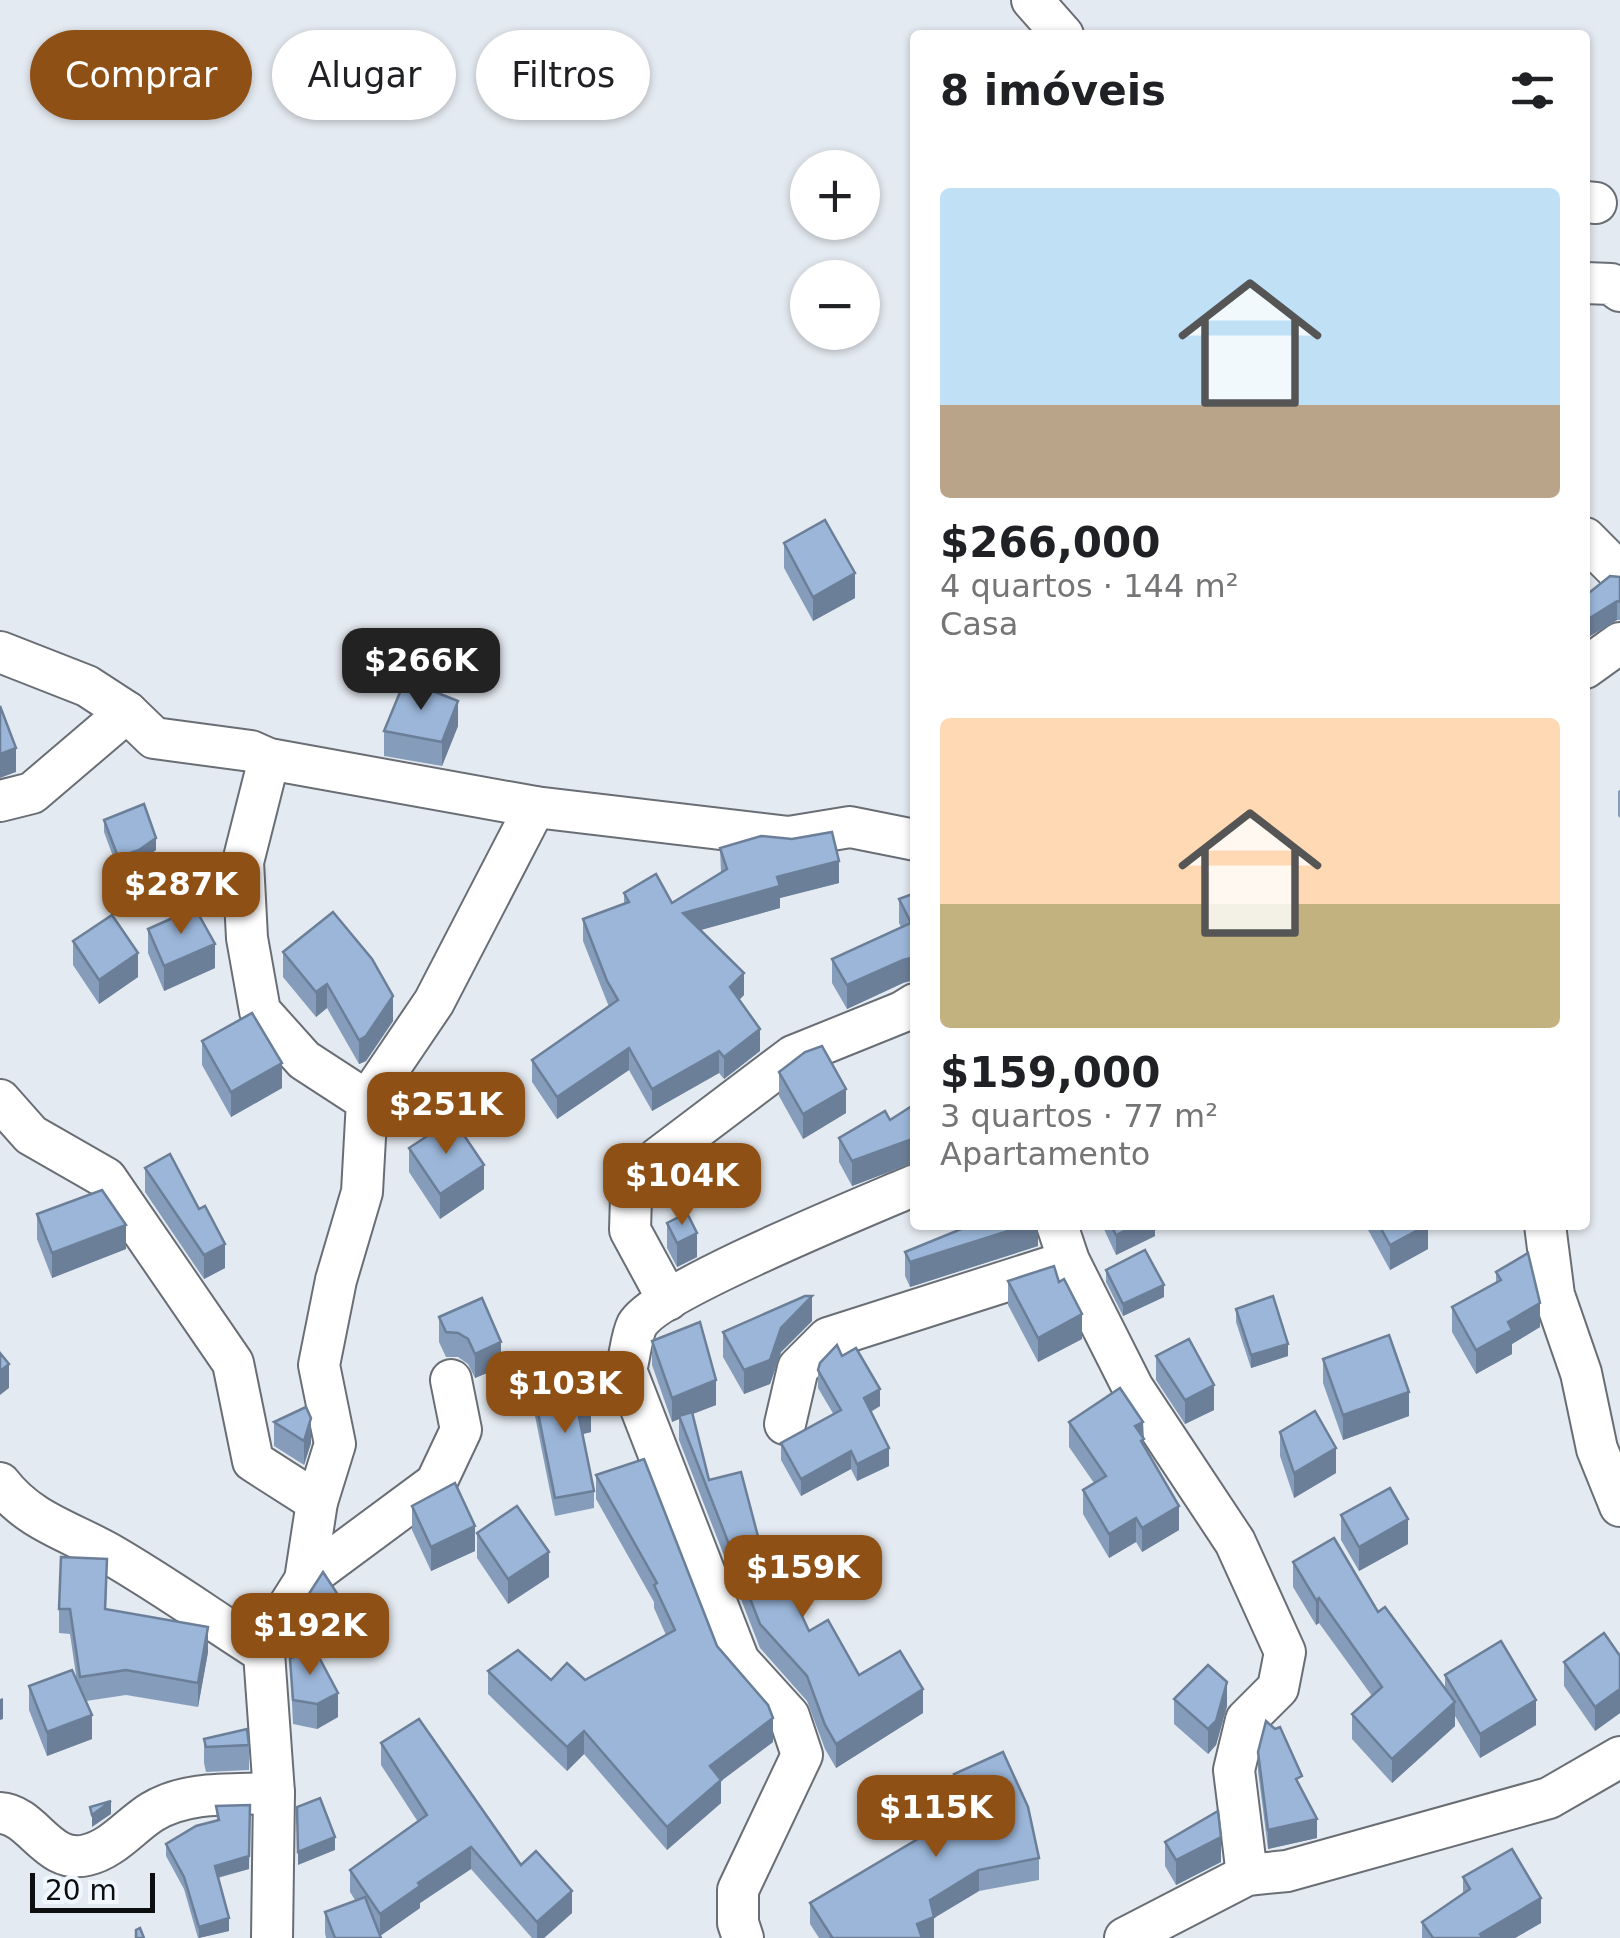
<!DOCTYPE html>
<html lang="pt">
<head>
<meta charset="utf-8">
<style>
  body { margin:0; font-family:"DejaVu Sans",sans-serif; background:#f6f6f6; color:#202124; height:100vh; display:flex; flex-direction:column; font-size:38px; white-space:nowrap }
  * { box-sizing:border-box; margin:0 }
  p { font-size:32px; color:#757577 }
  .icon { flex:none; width:55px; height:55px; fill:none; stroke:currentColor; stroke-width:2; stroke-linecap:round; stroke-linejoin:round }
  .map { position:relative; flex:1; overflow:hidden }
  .drawer { position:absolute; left:910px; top:30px; width:680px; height:1200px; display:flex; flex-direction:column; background:#fff; border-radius:10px; box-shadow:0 2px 8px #0004 }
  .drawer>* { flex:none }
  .top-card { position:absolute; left:30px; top:30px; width:730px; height:90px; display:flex; gap:20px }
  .buttons { position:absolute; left:790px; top:150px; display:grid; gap:20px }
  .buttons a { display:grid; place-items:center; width:90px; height:90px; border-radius:50%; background:#fff; box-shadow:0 2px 8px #0004; font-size:50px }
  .scale { position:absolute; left:30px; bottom:25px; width:125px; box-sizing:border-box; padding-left:10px; border:5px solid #0c0e10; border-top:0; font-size:28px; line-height:35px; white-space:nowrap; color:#0c0e10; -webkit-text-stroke:8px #f1f7ff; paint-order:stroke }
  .price { position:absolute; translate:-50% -85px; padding:0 22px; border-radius:20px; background:#8e5014; color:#fff; font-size:32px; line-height:65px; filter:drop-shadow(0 2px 5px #0008) }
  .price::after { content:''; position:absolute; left:50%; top:60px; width:30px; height:22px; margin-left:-15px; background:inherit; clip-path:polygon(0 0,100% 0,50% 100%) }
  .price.current { background:#222; color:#fff }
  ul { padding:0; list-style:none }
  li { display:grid; align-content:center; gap:20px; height:530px; padding:0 30px }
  li span { display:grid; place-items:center; height:310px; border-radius:10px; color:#555 }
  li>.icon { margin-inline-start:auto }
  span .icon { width:180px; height:180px; fill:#fffc; stroke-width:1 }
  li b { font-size:42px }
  h2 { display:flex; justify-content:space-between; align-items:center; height:120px; padding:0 30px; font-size:42px }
  .pill { padding:0 35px; border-radius:45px; background:#fff; box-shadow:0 2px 8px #0004; font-size:35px; line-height:90px }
  .pill.current { background:#8e5014; color:#fff }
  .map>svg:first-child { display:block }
</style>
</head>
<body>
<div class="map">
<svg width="1620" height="1938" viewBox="0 0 1620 1938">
  <rect width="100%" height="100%" fill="#e4eaf1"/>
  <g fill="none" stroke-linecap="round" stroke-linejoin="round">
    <!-- street casing -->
    <g stroke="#696e75" stroke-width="44">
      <g id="street">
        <path d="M1032,0L1063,35"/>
        <path d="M1585,202L1596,203"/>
        <path d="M1585,283L1611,284L1620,291"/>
        <path d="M1585,538L1620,573"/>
        <path d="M0,652L87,686L127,712L154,738L251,751L269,759L535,807L789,837L850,827L915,840"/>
        <path d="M1585,668L1620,643"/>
        <path d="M269,759L243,862L247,938L260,1011L304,1060L367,1101L362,1192L336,1280L319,1365L335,1444L317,1502L305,1580"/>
        <path d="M0,801L32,793L127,712"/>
        <path d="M0,1100L31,1135L106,1178L233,1363L253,1461L317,1502"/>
        <path d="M367,1101L434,1002L535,807"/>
        <path d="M1057,1225L1069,1261L1133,1388L1235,1542L1285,1652L1278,1688L1246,1720L1234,1770L1247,1875"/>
        <path d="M1545,1225L1554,1295L1581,1373L1597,1449L1620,1506"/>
        <path d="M668,1300L630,1230L631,1197L658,1158L793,1056L902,1012L915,1004"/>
        <path d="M785,1424L798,1368L828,1338L1069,1261"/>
        <path d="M0,1483C29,1521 69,1531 108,1553C162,1584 212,1620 264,1653"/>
        <path d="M0,1813C34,1815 47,1865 87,1855C113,1849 131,1825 152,1812C188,1790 234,1795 274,1793"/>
        <path d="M272,1938L274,1793L264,1653L274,1629L305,1580L436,1483L461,1430L451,1380"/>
        <path d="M743,1938L738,1923V1890L802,1755L789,1716L739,1661L626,1370C630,1357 631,1337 637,1325C656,1291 869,1205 915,1185"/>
        <path d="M1125,1938L1247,1875L1287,1871L1549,1798L1620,1757"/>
      </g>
    </g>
    <!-- street -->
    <use href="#street" stroke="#fff" stroke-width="40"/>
  </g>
  <!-- wall -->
  <g fill="#859dbb">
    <path d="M784,543L855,598L813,621L784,568Z"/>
    <path d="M1620,577V620H1617L1585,639V596Z"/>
    <path d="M458,726L442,766L384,756V731Z"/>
    <path d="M1620,790V818L1618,816V791Z"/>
    <path d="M104,820L156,850L139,862L118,870L104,832Z"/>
    <path d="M720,848L839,883L780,898V908L700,930L744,995L739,1000L760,1051L724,1079L719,1073L652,1111L629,1070L557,1119L532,1082V1060L609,1007L583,941V919L624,904V893L672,903L721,873Z"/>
    <path d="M915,893L903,983L847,1009L832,983V959L901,927L899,923V899Z"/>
    <path d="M148,929L215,968L164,991L148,953Z"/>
    <path d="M73,941L138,977L99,1004L73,965Z"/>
    <path d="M283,952L393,1021L366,1061L359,1064L327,1008L316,1017L283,977Z"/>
    <path d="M202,1041L282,1088L231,1117L202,1065Z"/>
    <path d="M779,1072L846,1113L803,1139L779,1096Z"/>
    <path d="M915,1104V1162L852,1186L839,1162V1138L890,1120Z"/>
    <path d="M409,1148L484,1189L440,1219L409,1172Z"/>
    <path d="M145,1168L225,1268L204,1279L145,1192Z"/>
    <path d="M37,1214L126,1249L52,1278L37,1239Z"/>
    <path d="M667,1223L697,1257L677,1267L667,1248Z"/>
    <path d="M1038,1225V1246L910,1287L905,1276V1252Z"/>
    <path d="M1102,1225H1155V1236L1116,1255Z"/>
    <path d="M1367,1225H1428V1249L1390,1270L1367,1228Z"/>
    <path d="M1106,1270L1164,1297L1123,1316L1106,1282Z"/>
    <path d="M1496,1272L1540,1327L1512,1344V1354L1476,1374L1452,1332V1307L1496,1283Z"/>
    <path d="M1008,1281L1082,1339L1038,1362L1008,1305Z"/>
    <path d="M1236,1309L1288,1356L1251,1368L1236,1322Z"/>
    <path d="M439,1317L501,1367L475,1378L468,1364L458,1357H446L439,1342Z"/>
    <path d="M812,1321L781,1352L770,1384L744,1394L723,1357V1332Z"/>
    <path d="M652,1341L716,1405L692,1414L709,1480L765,1563L809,1631L859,1675L923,1713L836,1768L825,1749L807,1701L760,1648L679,1440V1419L672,1422L652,1365Z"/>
    <path d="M842,1356L880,1406L871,1412L889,1466L857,1481L851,1469L801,1496L781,1460V1443L834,1415L818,1388V1370Z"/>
    <path d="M1156,1356L1214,1410L1185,1424L1156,1380Z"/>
    <path d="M1323,1359L1409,1416L1343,1440L1323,1383Z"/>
    <path d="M534,1393L591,1432L582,1434L594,1491V1508L555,1516L534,1411Z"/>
    <path d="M274,1422L311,1443L304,1465L274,1446Z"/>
    <path d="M1069,1422L1143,1437L1144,1446L1179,1530L1142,1552L1136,1542L1109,1558L1083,1514V1490L1094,1483L1069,1447Z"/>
    <path d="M1280,1432L1336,1473L1294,1498L1280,1456Z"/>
    <path d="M596,1475L717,1646L773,1742L721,1781V1803L667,1850L584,1754L567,1771L488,1694V1671L551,1680H585L666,1635L654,1608V1602L596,1499Z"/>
    <path d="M412,1506L475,1551L431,1571L412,1530Z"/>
    <path d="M1341,1515L1408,1544L1359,1571L1341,1540Z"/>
    <path d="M477,1533L549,1577L508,1604L477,1558Z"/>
    <path d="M1293,1562L1378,1612L1445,1688V1675L1536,1725L1480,1758L1455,1716V1726L1392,1783L1352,1739V1714L1372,1696L1319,1623L1316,1625L1293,1587Z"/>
    <path d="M107,1584L106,1609L208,1652L198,1707L126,1695L86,1701L92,1739L47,1756L29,1710V1686L77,1682L70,1634L59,1633V1609Z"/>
    <path d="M301,1606L348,1635L327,1656L301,1630Z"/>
    <path d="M1620,1656V1713L1595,1731L1564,1686V1662Z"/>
    <path d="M290,1659L338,1717L317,1729L293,1724Z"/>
    <path d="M1174,1699L1227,1706L1216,1745L1208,1754L1174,1724Z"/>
    <path d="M204,1739L249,1745V1770L206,1772L204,1763Z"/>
    <path d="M381,1743L521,1865L572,1913L544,1938H532L471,1869L420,1903V1908L380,1936L381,1938H326L325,1933V1912L355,1900L350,1892V1870L418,1822L381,1765Z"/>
    <path d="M1258,1752L1317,1838L1268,1849L1258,1771Z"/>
    <path d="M954,1774L1039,1858V1880L979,1891L934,1918V1938H819L810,1924V1903L962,1813L954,1795Z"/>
    <path d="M216,1806L249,1869L218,1878L229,1931L198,1938L184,1889L166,1856V1844L217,1821Z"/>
    <path d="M1165,1842L1221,1862L1176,1885L1165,1866Z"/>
    <path d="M1463,1877L1541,1923L1515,1938H1422V1922L1463,1894Z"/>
  </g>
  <!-- shaded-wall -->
  <g fill="#6c7f98">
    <path d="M855,573V598L813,621V597Z"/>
    <path d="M1617,601V620L1585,639V621Z"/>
    <path d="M458,701V726L442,766V742Z"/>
    <path d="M16,748V772L0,778V754Z"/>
    <path d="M156,838V850L139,862L118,870V857Z"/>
    <path d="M839,861V883L780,898V908L683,935V913L777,877Z"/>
    <path d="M215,944V968L164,991V966Z"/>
    <path d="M138,953V977L99,1004V980Z"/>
    <path d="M915,957V980L903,983L847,1009V985L903,960Z"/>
    <path d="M744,973V995L730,1009V987Z"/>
    <path d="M327,984V1008L316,1017V992Z"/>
    <path d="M393,996V1021L366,1061L359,1064V1040Z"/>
    <path d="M760,1029V1051L724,1079V1057Z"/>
    <path d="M629,1048V1070L557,1119V1097Z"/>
    <path d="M719,1051V1073L652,1111V1089Z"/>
    <path d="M282,1063V1088L231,1117V1092Z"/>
    <path d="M846,1089V1113L803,1139V1114Z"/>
    <path d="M915,1138V1162L852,1186V1161Z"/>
    <path d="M484,1165V1189L440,1219V1194Z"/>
    <path d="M126,1225V1249L52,1278V1253Z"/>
    <path d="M1027,1225H1038V1246L910,1287V1262Z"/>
    <path d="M1136,1225H1155V1236L1116,1255V1235Z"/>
    <path d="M1428,1225V1249L1390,1270V1245Z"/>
    <path d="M697,1233V1257L677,1267V1243Z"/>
    <path d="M225,1244V1268L204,1279V1255Z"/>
    <path d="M1164,1285V1297L1123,1316V1304Z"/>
    <path d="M812,1296V1321L781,1352L770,1384L744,1394V1370L781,1328Z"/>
    <path d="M1540,1303V1327L1512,1344V1354L1476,1374V1350L1508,1322Z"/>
    <path d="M1082,1314V1339L1038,1362V1338Z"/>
    <path d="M501,1342V1367L475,1378V1354Z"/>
    <path d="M1288,1344V1356L1251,1368V1355Z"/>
    <path d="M9,1364V1388L0,1395V1371Z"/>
    <path d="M716,1380V1405L680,1419L679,1416V1419L672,1422V1398Z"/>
    <path d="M1214,1385V1410L1185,1424V1400Z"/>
    <path d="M880,1389V1406L864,1415V1398Z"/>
    <path d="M1409,1392V1416L1343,1440V1415Z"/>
    <path d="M591,1414V1432L579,1435V1417Z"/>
    <path d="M311,1418V1443L304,1465V1441Z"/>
    <path d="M1143,1422L1144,1439V1463L1135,1426Z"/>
    <path d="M889,1448V1466L857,1481V1464Z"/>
    <path d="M1336,1448V1473L1294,1498V1473Z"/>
    <path d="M851,1451V1469L801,1496V1479Z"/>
    <path d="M1179,1506V1530L1142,1552V1528Z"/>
    <path d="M1136,1518V1542L1109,1558V1534Z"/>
    <path d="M1408,1519V1544L1359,1571V1547Z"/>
    <path d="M475,1526V1551L431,1571V1547Z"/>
    <path d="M549,1552V1577L508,1604V1579Z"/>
    <path d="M1319,1598V1623L1316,1625V1600Z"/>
    <path d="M348,1610V1635L327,1656V1632Z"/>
    <path d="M208,1627V1652L198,1707V1683Z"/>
    <path d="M1227,1682V1706L1216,1745L1208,1754V1729Z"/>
    <path d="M923,1689V1713L836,1768V1744Z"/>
    <path d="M1620,1689V1713L1595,1731V1707Z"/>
    <path d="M338,1693V1717L317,1729V1704Z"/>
    <path d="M3,1698V1719L0,1720V1699Z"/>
    <path d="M1536,1700V1725L1480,1758V1734Z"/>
    <path d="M1455,1702V1726L1392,1783V1759Z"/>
    <path d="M92,1715V1739L47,1756V1732Z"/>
    <path d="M773,1718V1742L721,1781V1803L667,1850V1827L710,1766Z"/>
    <path d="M584,1731V1754L567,1771V1747Z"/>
    <path d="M111,1801V1814L92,1827V1815Z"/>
    <path d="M250,1805L249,1869L215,1878V1866Z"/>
    <path d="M1317,1819V1838L1268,1849V1830Z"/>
    <path d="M335,1837V1850L298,1865V1852Z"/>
    <path d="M1221,1837V1862L1176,1885V1860Z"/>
    <path d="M471,1847V1869L420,1903V1908L380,1936V1914L418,1883Z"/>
    <path d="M979,1870V1891L934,1918V1938H917V1924L930,1900Z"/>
    <path d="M572,1891V1913L544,1938H537V1922Z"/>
    <path d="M1541,1898V1923L1515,1938H1480V1934Z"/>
    <path d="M229,1918V1931L199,1938V1927Z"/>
  </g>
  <!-- building -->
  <g fill="#9bb6d9" stroke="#6c7f98" stroke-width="2.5">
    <path d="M825,520L855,573L813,597L784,543Z"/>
    <path d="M1610,576L1620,577V602L1617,601L1585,621V596Z"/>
    <path d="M405,680L458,701L442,742L384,731Z"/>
    <path d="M0,706L16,748L0,754Z"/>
    <path d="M144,804L156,838L139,850L118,857L104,820Z"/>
    <path d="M832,832L839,861L777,877L780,886L683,913L744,973L730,987L760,1029L724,1057L719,1051L652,1089L629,1048L557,1097L532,1060L618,1000L607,981L583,919L629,902L624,893L656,874L672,903L727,869L720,848L761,836L792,839Z"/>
    <path d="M915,893V957L903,960L847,985L832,959L911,923L899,899Z"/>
    <path d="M195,908L215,944L164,966L148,929Z"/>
    <path d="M333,912L372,959L393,996L366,1036L359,1040L327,984L316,992L283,952Z"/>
    <path d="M112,915L138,953L99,980L73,941Z"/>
    <path d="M252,1013L282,1063L231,1092L202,1041Z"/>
    <path d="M822,1046L846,1089L803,1114L779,1072L805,1052Z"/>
    <path d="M915,1104V1138L852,1161L839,1138L885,1111L890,1120Z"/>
    <path d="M453,1119L484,1165L440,1194L409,1148Z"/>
    <path d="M170,1154L199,1209L205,1206L225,1244L204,1255L145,1168Z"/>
    <path d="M102,1190L126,1225L52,1253L37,1214Z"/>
    <path d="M687,1213L697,1233L677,1243L667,1223Z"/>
    <path d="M971,1225H1027L910,1262L905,1252Z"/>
    <path d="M1111,1225H1136L1116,1235Z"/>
    <path d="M1379,1225H1427L1390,1245Z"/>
    <path d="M1145,1250L1164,1285L1123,1304L1106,1270Z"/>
    <path d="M1528,1253L1540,1303L1508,1322L1512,1330L1476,1350L1452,1307L1501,1280L1496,1272Z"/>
    <path d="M1054,1266L1059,1282L1064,1279L1082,1314L1038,1338L1008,1281Z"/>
    <path d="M805,1296H812L781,1328L770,1360L744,1370L723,1332Z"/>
    <path d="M1273,1296L1288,1344L1251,1355L1236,1309Z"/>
    <path d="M482,1298L501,1342L475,1354L468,1339L458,1333L446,1332L439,1317Z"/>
    <path d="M700,1322L716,1380L672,1398L652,1341Z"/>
    <path d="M1389,1335L1409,1392L1343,1415L1323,1359Z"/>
    <path d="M1189,1339L1214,1385L1185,1400L1156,1356Z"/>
    <path d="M837,1345L842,1356L856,1348L880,1389L864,1398L889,1448L857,1464L851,1451L801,1479L781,1443L841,1410L818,1370L820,1363Z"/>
    <path d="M0,1353L9,1364L0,1371Z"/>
    <path d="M582,1375L591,1414L579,1417L594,1491L555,1498L534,1393Z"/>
    <path d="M1120,1388L1143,1422L1135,1426L1144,1439L1141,1441L1179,1506L1142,1528L1136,1518L1109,1534L1083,1490L1106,1476L1069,1422Z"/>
    <path d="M306,1407L311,1418L304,1441L274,1422Z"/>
    <path d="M1315,1411L1336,1448L1294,1473L1280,1432Z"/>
    <path d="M692,1412L709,1480L741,1472L765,1563L775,1558L809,1631L828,1620L859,1675L900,1651L923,1689L836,1744L825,1725L807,1676L760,1624L679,1416Z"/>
    <path d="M644,1459L717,1646L768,1705L773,1718L710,1766L721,1780L667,1827L584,1731L567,1747L488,1671L518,1650L551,1680L567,1663L585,1680L675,1630L654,1585L657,1583L596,1475Z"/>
    <path d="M455,1483L475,1526L431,1547L412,1506Z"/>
    <path d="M1390,1488L1408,1519L1359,1547L1341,1515Z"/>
    <path d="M517,1506L549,1552L508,1579L477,1533Z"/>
    <path d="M1334,1538L1378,1612L1385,1607L1455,1702L1392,1759L1352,1714L1382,1687L1319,1598L1316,1600L1293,1562Z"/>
    <path d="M61,1557L107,1559L105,1609L208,1627L198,1683L126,1670L80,1677L70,1609H59Z"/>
    <path d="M323,1572L348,1610L327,1632L301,1606Z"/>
    <path d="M1604,1633L1620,1656V1689L1595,1707L1564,1662Z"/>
    <path d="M1501,1641L1536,1700L1480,1734L1445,1675Z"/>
    <path d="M313,1646L338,1693L317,1704L293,1700L290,1659Z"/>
    <path d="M1208,1665L1227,1682L1216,1721L1208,1729L1174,1699Z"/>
    <path d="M72,1670L92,1715L47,1732L29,1686Z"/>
    <path d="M419,1719L521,1865L536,1851L572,1891L537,1922L471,1847L418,1883L420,1886L380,1914L350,1870L427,1815L381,1743Z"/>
    <path d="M1266,1721L1275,1729L1280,1727L1302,1776L1296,1779L1317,1819L1268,1830L1258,1752Z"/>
    <path d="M247,1729L249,1745L206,1747L204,1739Z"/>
    <path d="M1003,1752L1028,1807L1039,1858L979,1870L930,1900L934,1917L917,1924L922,1938H830L832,1937L810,1903L970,1808L954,1774Z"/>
    <path d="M320,1798L335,1837L298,1852L297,1807Z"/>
    <path d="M111,1801L92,1815L90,1807Z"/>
    <path d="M250,1805L249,1856L215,1866L229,1918L199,1927L184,1877L166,1844L196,1826L219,1820L216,1806Z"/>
    <path d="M1218,1811L1221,1837L1176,1860L1165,1842Z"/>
    <path d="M1512,1849L1541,1898L1480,1934L1483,1938H1433L1422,1922L1470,1889L1463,1877Z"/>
    <path d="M365,1897L381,1938H335L325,1912Z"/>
    <path d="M140,1928L144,1938H136V1930Z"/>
  </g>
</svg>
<div class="buttons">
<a>+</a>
<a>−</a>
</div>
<div class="scale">20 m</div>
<b class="price current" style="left:421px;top:713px">$266K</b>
<b class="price" style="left:181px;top:937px">$287K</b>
<b class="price" style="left:446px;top:1157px">$251K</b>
<b class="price" style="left:682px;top:1228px">$104K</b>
<b class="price" style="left:565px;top:1436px">$103K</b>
<b class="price" style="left:803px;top:1620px">$159K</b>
<b class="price" style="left:310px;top:1678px">$192K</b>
<b class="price" style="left:936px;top:1860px">$115K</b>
<div class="top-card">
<a class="pill current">Comprar</a>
<a class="pill">Alugar</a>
<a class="pill">Filtros</a>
</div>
<section class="drawer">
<h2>8 imóveis<svg class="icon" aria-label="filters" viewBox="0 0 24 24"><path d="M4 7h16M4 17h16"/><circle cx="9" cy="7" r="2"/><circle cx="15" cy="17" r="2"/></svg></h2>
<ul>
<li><span style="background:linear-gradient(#bfe0f5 70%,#b9a48a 0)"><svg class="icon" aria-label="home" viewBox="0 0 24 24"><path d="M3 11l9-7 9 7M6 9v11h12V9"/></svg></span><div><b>$266,000</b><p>4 quartos · 144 m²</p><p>Casa</p></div></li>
<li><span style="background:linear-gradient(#ffd9b3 60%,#c2b280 0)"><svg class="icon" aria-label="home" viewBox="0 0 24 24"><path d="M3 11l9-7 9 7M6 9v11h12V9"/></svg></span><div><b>$159,000</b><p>3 quartos · 77 m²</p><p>Apartamento</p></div></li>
</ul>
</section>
</div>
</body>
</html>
